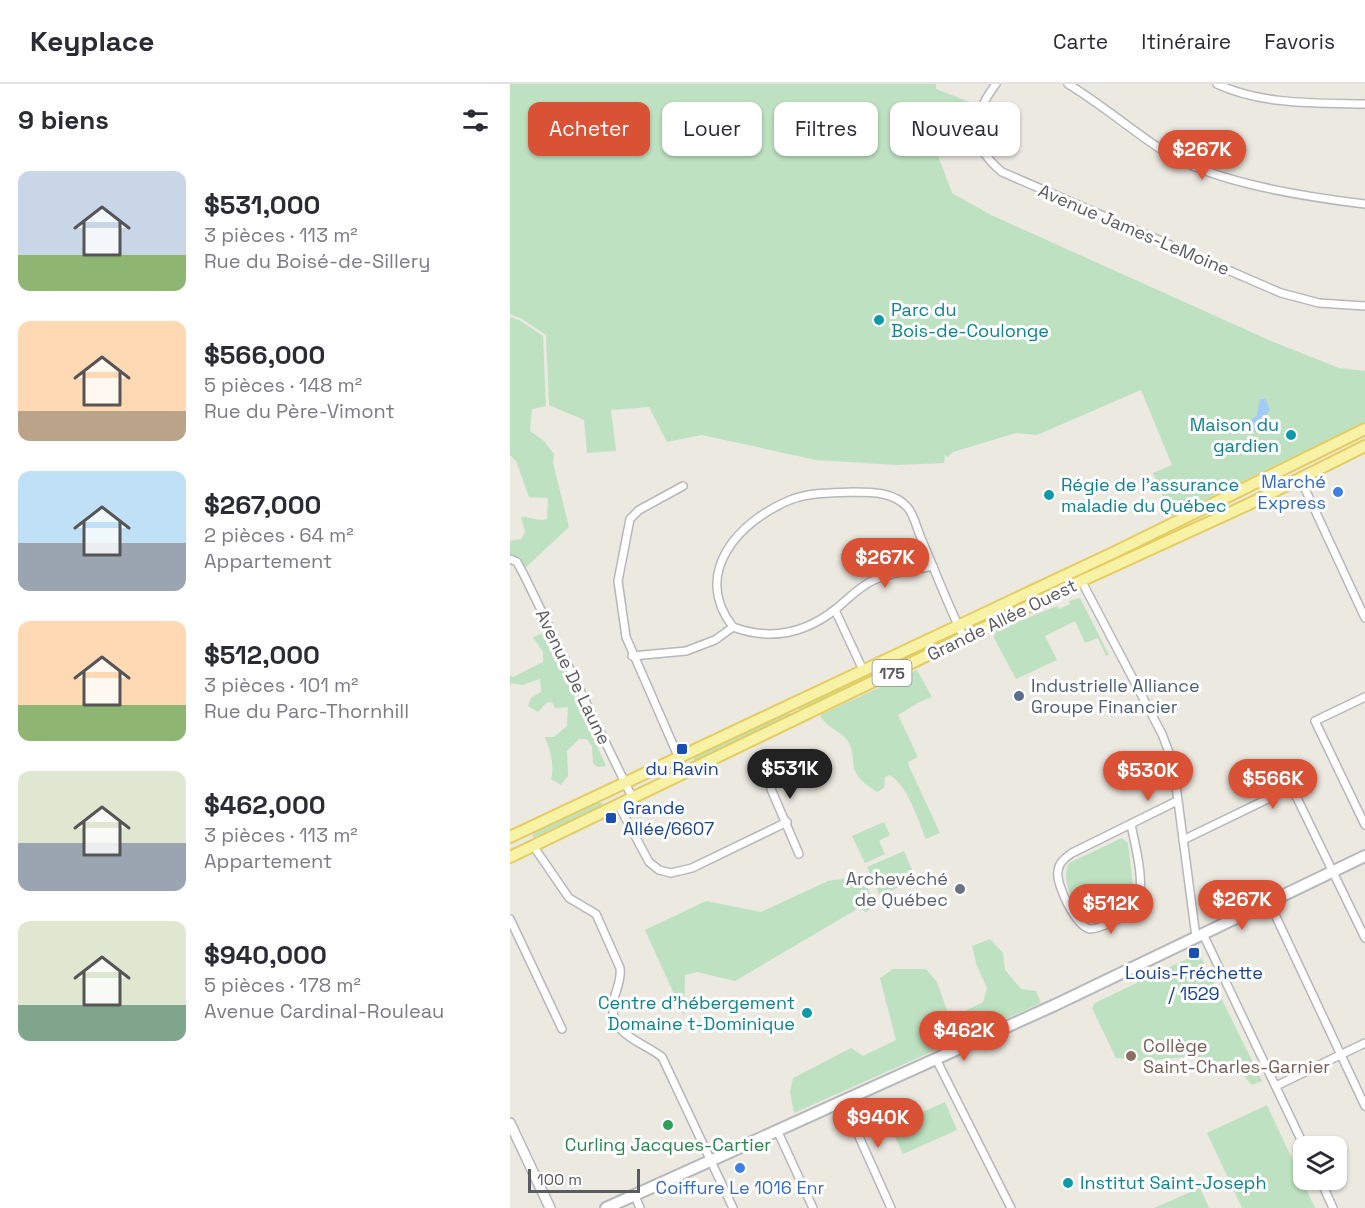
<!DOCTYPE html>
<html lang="fr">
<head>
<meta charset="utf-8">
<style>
  body { margin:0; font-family:"Space Grotesk",sans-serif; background:#f2f2f3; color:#2b2b33; height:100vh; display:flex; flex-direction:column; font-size:22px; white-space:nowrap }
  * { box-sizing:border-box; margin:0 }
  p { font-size:20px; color:#7c7c81 }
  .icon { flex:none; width:33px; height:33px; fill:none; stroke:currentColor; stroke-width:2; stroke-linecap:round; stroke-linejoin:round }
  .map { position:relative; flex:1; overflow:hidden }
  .drawer { display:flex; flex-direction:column; background:#fff; width:510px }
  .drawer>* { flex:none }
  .hud { position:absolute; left:18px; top:18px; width:570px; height:54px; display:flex; gap:12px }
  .buttons { position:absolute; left:783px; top:1052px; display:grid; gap:12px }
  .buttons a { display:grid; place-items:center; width:54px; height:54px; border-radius:12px; background:#fff; box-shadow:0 2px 4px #0004; font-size:30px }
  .scale { position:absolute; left:18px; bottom:15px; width:112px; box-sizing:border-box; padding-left:6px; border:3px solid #595b60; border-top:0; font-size:16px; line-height:21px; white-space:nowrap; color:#595b60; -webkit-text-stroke:4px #fff; paint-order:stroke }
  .price { position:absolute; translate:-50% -51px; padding:0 14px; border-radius:21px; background:#da5236; color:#fff; font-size:20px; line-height:39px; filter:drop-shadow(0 2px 3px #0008) }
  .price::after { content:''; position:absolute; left:50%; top:36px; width:18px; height:14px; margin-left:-9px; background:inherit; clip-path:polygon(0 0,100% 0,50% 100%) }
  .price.on { background:#222; color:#fff }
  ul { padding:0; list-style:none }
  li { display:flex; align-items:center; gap:18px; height:150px; padding:0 18px }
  li span { display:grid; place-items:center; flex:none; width:168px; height:120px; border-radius:12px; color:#555 }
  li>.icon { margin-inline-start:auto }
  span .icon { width:72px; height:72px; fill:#fffc; stroke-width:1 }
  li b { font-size:26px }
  h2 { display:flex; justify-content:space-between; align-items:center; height:72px; padding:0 18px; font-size:26px }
  .tag { padding:0 21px; border-radius:12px; background:#fff; box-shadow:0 2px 4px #0004; font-size:21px; line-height:54px }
  .tag.on { background:#da5236; color:#fff }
  header { display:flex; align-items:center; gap:36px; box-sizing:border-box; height:84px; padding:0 30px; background:#fff; border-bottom:2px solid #e1e1e2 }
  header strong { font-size:28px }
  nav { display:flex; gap:33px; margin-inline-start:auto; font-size:21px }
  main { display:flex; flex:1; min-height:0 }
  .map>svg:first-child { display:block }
</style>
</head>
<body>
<header>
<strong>Keyplace</strong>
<nav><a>Carte</a><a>Itinéraire</a><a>Favoris</a></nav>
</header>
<main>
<section class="drawer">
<h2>9 biens<svg class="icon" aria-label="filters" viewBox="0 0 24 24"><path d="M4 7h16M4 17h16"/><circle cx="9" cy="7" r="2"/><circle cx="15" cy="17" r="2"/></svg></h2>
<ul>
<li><span style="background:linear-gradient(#c9d6e8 70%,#8fb573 0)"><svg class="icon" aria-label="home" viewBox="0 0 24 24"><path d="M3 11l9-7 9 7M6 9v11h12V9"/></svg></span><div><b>$531,000</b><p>3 pièces · 113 m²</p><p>Rue du Boisé-de-Sillery</p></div></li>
<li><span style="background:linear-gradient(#ffd9b3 75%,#b9a48a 0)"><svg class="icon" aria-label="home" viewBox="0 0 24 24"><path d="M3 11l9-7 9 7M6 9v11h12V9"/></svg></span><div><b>$566,000</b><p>5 pièces · 148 m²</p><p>Rue du Père-Vimont</p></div></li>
<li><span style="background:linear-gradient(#bfe0f5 60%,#9aa5b1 0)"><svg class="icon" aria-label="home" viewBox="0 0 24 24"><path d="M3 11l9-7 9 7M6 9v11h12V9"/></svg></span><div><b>$267,000</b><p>2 pièces · 64 m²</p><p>Appartement</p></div></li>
<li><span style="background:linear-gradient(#ffd9b3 70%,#8fb573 0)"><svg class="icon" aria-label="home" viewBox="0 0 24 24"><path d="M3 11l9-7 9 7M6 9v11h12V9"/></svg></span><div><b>$512,000</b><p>3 pièces · 101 m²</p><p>Rue du Parc-Thornhill</p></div></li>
<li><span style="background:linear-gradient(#dfe7d0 60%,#9aa5b1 0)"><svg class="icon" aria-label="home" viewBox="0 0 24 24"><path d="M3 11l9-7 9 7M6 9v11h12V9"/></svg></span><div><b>$462,000</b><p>3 pièces · 113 m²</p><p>Appartement</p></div></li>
<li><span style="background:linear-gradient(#dfe7d0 70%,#7fa58c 0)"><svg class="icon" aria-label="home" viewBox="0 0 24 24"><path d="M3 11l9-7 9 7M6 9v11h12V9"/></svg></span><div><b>$940,000</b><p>5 pièces · 178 m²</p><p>Avenue Cardinal-Rouleau</p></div></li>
</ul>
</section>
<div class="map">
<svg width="855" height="1124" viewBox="0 0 855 1124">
  <rect width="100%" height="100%" fill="#ebe9e0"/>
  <!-- green -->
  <g fill="#bee1c1">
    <path d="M0,0H426V5L465,20L461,30H425L423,58L442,109L481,131L761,257L829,284L855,287V338L661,432L643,389L662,381L631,306L527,351L506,349L443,368L438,373L435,371L434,379L387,381L306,376L192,351L157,358L139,323L101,326L106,367L77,369L74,336L39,321L36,251L12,235L0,230Z"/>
    <path d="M0,233L9,236L33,252L36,322L22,325L20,347L34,357L44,370L43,379L59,443L14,485L0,472V457L11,455L15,448L11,433C21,432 28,438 37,435L38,414L19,413L6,377L0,371Z"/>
    <path d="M570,514L599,571L596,572L588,554L575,559L565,537L535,552L547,576L506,595L484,554L485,547L547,522L549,525L560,520L559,517Z"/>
    <path d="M36,548L96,682L88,683L83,679L82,662L77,655H69L57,667L58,692L51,701L41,695C45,683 40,665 35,653H44L57,642L58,623L45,624L42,618L36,619L28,628L18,622L21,614L31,608L30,595L12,601L1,599L0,602V591L3,593L33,578V568L23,553Z"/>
    <path d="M441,551L385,583L289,626V622Z"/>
    <path d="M407,586L422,613C409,617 400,624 388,631L408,673L398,678L399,682L430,749L416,755C407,734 399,704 380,691L375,693L374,704L367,708C358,702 347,695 344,684C342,674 344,665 337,656C329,646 315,643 310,631Z"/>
    <path d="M279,627L281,632L184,677V672Z"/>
    <path d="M88,718L92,719L93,723L23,754V749Z"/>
    <path d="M374,738L380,751L369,757L375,770L355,779L342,752Z"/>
    <path d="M612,754L618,759L624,810L615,825L584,838C566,830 549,796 559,779Z"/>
    <path d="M394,767L406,795L370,812L357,783Z"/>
    <path d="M352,792L365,821L356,828L349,824L225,897L187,888L175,891L174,932L135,846L196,817L251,828L318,797Z"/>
    <path d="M480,855L493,869L495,886L511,905L526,907L531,919L284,1029L280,1008L283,994L341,964L353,972L386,956L370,894L383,885H416L427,898L440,935L473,918L477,904L467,882L462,862Z"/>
    <path d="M689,869L752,997L742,1001L724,980L677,973L634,977L606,974L582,924L585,919Z"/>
    <path d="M435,1018L447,1046L393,1070L380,1042Z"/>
    <path d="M757,1021L805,1124H732L697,1049Z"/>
    <path d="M690,1104L699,1124H644Z"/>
  </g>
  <!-- water -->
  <path fill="#a3cbf8" d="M750,315H755L760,325L747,348H738L736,341L747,331Z"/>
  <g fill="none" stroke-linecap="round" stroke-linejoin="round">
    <!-- minor casing -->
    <g stroke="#b6b7bc" stroke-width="10">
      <g id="minor">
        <path d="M486,0C461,33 458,60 492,88L771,209L809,219L855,222"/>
        <path d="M558,0C591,20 620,45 652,66C702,99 796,113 855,120"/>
        <path d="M707,0C752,21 806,19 855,20"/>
        <path d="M790,394L855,534"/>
        <path d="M173,402L129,426L120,435L108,497L116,553L175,688"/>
        <path d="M0,475L7,478L13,489L122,713"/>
        <path d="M571,496L652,650L663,679L686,853"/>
        <path d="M325,526L353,586"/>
        <path d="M223,543C181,489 229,437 280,416C300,408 322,409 343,408C362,408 385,408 398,424C404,431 407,445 411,454C425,487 438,521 454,554"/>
        <path d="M223,543C261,557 295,550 327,524C339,514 350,502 364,496C383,488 403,486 423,482"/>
        <path d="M122,572L176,567L205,556L223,543"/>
        <path d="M855,613L805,637L855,741"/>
        <path d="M261,705L289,770"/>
        <path d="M108,720L139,778L149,786L161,789L182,784L277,738"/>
        <path d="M621,740C625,762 634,792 629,814C626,824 619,829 610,834C602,838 589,845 580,845C566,843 545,799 548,787C549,778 555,774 562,769L667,717"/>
        <path d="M673,756L774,707H780L786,712L855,854"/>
        <path d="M24,763L59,814L86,830L110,884C112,898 104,908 103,921C100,951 133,958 152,973L223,1124"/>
        <path d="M759,818L855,1022"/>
        <path d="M0,835L52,945"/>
        <path d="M693,850L794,1062"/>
        <path d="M426,975L501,1124"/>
        <path d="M766,1002L855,959"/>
        <path d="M333,1017L381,1124"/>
        <path d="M267,1046L303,1124"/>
        <path d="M810,1095L823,1124"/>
        <path d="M124,1110L130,1124"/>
      </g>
    </g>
    <!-- tertiary casing -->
    <g stroke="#b6b7bc" stroke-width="12">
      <path id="tertiary" d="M0,1039L40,1124"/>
    </g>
    <!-- secondary casing -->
    <g stroke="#b6b8be" stroke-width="14">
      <path id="secondary" d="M96,1124L545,921L855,772"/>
    </g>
    <!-- primary casing -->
    <g stroke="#e5cc5e" stroke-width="14">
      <g id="primary">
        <path d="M0,753L607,467L855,345"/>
        <path d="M0,773L571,497L737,421L855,362"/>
      </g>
    </g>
    <!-- minor -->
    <use href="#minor" stroke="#fff" stroke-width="7"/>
    <!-- tertiary -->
    <use href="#tertiary" stroke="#fff" stroke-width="9"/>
    <!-- secondary -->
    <use href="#secondary" stroke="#fff" stroke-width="10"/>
    <!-- primary -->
    <use href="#primary" stroke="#f8f2a7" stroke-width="10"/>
  </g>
  <!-- markers -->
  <g fill="#0f9aa8" stroke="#fff" stroke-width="2">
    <circle cx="369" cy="236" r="6"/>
    <circle cx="781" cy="351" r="6"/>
    <circle cx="539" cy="411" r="6"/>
    <circle cx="297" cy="929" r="6"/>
    <circle cx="558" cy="1099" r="6"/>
  </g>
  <g fill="#3f7fe0" stroke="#fff" stroke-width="2">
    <circle cx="828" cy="408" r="6"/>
    <circle cx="230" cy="1084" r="6"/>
  </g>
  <circle fill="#5c6f8a" stroke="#fff" stroke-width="2" cx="509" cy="612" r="6"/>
  <g fill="#1a4fb4" stroke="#fff" stroke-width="2">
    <rect x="166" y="659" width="12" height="12" rx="3"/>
    <rect x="95" y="728" width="12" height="12" rx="3"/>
    <rect x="678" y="863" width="12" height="12" rx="3"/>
  </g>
  <circle fill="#6b7280" stroke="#fff" stroke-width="2" cx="450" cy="805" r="6"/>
  <circle fill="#8d6e63" stroke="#fff" stroke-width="2" cx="621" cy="972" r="6"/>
  <circle fill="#2e9e5b" stroke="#fff" stroke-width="2" cx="158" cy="1041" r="6"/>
  <g text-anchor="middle" stroke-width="6" stroke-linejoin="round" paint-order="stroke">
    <!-- shield labels -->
    <rect fill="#fff" stroke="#8b8c90" stroke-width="1.5" x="362.5" y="576" width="39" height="26" rx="4.5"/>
    <g font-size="16" font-weight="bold" fill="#595b60">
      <text x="382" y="595">175</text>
    </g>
    <!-- street labels -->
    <g font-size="18" fill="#595b60" stroke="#fff">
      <text transform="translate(624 146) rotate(23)" y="6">Avenue James-LeMoine</text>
      <text transform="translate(492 536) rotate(-26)" y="6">Grande Allée Ouest</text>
      <text transform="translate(63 593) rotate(64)" y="6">Avenue De Laune</text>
    </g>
    <!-- culture labels -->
    <g font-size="18" fill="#0d838f" stroke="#fff" text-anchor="start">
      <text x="381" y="232">Parc du<tspan x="381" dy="21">Bois-de-Coulonge</tspan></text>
      <text x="769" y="347" text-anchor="end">Maison du<tspan x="769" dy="21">gardien</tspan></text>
      <text x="551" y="407">Régie de l'assurance<tspan x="551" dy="21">maladie du Québec</tspan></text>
      <text x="285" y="925" text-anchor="end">Centre d'hébergement<tspan x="285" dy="21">Domaine t-Dominique</tspan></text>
      <text x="570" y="1105">Institut Saint-Joseph</text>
    </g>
    <!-- shop labels -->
    <g font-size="18" fill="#366cbe" stroke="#fff" text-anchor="end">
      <text x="816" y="404">Marché<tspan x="816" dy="21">Express</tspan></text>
      <text x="230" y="1110" text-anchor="middle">Coiffure Le 1016 Enr</text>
    </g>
    <!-- service labels -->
    <g font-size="18" fill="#4e5e75" stroke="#fff" text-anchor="start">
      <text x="521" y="608">Industrielle Alliance<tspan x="521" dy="21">Groupe Financier</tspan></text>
    </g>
    <!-- transit labels -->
    <g font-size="18" fill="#164399" stroke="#fff">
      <text x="172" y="691">du Ravin</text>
      <text x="113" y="730" text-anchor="start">Grande<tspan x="113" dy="21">Allée/6607</tspan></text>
      <text x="684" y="895">Louis-Fréchette<tspan x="684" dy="21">/ 1529</tspan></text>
    </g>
    <!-- worship labels -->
    <g font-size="18" fill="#5b616d" stroke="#fff" text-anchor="end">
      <text x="438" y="801">Archevéché<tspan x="438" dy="21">de Québec</tspan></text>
    </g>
    <!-- education labels -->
    <g font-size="18" fill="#785e54" stroke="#fff" text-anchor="start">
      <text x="633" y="968">Collège<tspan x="633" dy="21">Saint-Charles-Garnier</tspan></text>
    </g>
    <!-- leisure labels -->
    <g font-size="18" fill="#27864d" stroke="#fff">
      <text x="158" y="1067">Curling Jacques-Cartier</text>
    </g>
  </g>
</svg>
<div class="buttons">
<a><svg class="icon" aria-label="layers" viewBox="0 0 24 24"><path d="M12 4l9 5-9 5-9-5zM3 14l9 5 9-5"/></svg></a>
</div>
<div class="scale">100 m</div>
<b class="price" style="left:692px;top:97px">$267K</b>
<b class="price" style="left:375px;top:505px">$267K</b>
<b class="price on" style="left:280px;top:716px">$531K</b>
<b class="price" style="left:638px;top:718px">$530K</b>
<b class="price" style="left:763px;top:726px">$566K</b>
<b class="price" style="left:732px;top:847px">$267K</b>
<b class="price" style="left:601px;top:851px">$512K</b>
<b class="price" style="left:454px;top:978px">$462K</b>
<b class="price" style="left:368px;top:1065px">$940K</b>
<div class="hud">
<a class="tag on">Acheter</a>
<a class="tag">Louer</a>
<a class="tag">Filtres</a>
<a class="tag">Nouveau</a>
</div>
</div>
</main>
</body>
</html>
